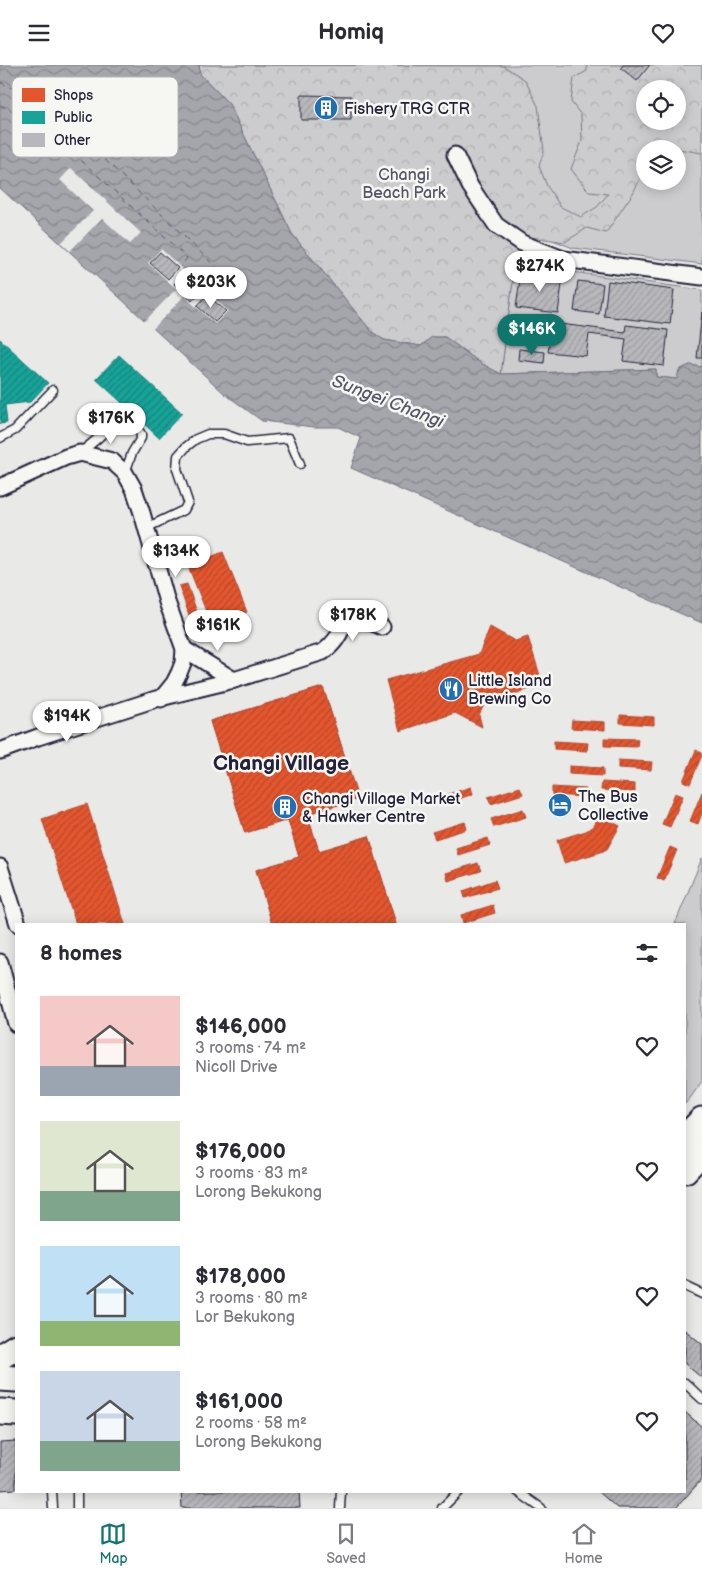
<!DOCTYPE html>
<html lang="en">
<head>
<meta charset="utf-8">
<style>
  body { margin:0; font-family:"Balsamiq Sans",sans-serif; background:#f2f2f3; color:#2b2b33; height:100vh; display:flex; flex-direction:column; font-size:19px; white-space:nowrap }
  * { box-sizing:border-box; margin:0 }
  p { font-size:16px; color:#7c7c81 }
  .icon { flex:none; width:28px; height:28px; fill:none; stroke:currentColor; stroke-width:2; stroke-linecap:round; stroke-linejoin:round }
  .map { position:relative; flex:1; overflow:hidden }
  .drawer { position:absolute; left:15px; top:858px; width:671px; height:570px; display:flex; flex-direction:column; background:#fff; border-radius:0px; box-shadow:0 2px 12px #0003 }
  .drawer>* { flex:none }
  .controls { position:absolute; left:636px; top:15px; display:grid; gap:10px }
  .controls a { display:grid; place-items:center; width:50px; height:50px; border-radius:50%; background:#fff; box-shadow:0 2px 12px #0003; font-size:25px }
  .price { position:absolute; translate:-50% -42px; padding:0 11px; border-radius:18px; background:#fff; color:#222; font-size:16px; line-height:32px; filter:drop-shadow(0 1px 2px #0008) }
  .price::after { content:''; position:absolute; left:50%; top:30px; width:15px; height:11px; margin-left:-8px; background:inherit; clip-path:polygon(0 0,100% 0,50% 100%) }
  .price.on { background:#0f766e; color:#fff }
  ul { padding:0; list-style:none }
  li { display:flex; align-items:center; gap:15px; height:125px; padding:0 25px }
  li span { display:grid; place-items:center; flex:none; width:140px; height:100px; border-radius:0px; color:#555 }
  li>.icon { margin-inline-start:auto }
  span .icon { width:60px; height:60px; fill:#fffc; stroke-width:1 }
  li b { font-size:21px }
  h2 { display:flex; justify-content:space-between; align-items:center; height:60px; padding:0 25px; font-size:21px }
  header { display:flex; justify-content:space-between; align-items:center; height:65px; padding:0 25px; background:#fff; font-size:22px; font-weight:700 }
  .menu { display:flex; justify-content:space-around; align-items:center; height:70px; border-top:1px solid #e1e1e2; background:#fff; font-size:14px; color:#7c7c81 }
  .menu a { display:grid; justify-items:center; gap:2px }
  .menu .on { color:#0f766e }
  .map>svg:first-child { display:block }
</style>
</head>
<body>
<header><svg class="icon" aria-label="menu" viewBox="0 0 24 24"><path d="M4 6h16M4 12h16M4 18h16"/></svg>Homiq<svg class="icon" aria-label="heart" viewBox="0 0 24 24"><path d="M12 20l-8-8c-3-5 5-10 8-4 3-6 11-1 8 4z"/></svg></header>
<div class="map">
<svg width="702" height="1443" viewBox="0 0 702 1443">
  <defs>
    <pattern id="forest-crowns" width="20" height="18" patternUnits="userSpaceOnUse" patternTransform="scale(1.25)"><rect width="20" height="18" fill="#ccccce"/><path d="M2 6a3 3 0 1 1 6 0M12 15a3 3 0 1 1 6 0" fill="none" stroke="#afafb2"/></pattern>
    <pattern id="water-waves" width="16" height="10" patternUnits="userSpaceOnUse" patternTransform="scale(1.25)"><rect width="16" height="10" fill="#a5a5ac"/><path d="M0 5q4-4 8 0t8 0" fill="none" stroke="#86868d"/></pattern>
    <pattern id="shops-hatch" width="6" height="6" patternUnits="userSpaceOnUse" patternTransform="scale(1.25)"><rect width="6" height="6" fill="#e4572e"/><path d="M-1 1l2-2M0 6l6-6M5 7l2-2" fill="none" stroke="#b84828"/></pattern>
    <pattern id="public-hatch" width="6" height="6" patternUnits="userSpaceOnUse" patternTransform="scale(1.25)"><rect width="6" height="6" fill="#17a398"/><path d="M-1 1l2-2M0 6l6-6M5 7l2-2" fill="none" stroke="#14847d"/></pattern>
    <pattern id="building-hatch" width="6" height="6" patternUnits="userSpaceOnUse" patternTransform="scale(1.25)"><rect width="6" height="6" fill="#b8b8bc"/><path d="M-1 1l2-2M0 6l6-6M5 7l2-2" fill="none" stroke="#9e9ea2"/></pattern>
  </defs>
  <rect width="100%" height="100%" fill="#e9e9e7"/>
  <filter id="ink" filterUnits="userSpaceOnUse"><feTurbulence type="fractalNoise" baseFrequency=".02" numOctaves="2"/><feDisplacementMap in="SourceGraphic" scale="10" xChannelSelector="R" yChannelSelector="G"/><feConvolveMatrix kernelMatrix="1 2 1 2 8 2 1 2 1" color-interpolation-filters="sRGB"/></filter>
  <g filter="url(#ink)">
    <!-- green -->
    <g fill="#ccccce" stroke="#777784" fill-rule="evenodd">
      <path d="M199,0H702V199L573,183L530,166ZM645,24H678V56H645ZM645,84H678V116H645Z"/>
      <path d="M515,199L702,225V302L690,300L679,305L678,314L656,312V304L501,309Z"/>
      <path d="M702,793V1016L691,1032L685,1039V859H675Z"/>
    </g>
    <!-- forest -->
    <path fill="url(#forest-crowns)" stroke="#777784" fill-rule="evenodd" d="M199,0L504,1L525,15L538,41L544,86L539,101L547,121L561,142L581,152L597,142L608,129L589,127L571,104L582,76L581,50L571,37L574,13L587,6V0H702V88L678,84H645V104L633,128L606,168L587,163L565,177L531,172L526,184L539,202L515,200L501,309L482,299L445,272H432L421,281L384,275L372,267L292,169L229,39L200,9ZM645,24H678V56H645Z"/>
    <!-- water -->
    <path fill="url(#water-waves)" stroke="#71717f" d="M0,0H199L200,9L229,39L292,169L372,267L384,275L421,281L432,272H445L482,299L501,309L656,304V312L677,314L679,305L690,300L702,302V558L351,403L361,373L338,362H314L262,356L225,329L0,123Z"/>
    <!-- pier -->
    <g fill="#e9e9e7">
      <path d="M71,103L141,168L130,179L102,153L70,186L61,178L93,146L60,115Z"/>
      <path d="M161,184L228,246L215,259L184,231L153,264L144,257L176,224L148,198Z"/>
    </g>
    <!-- shops -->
    <g fill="url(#shops-hatch)" stroke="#aa4732">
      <path d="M223,487L247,547L212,561L188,501Z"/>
      <path d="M187,519L197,547L189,550L179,521Z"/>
      <path d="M490,562L515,576L528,572L543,620L485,638L479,650L482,662L455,648L400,666L386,615L479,589Z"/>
      <path d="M323,622L358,734L307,749L319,786L369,771L396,859H272L256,805L299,792L288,755L245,768L210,656Z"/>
      <path d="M323,622L358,734L307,749L319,786L369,771L396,859H272L256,805L299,792L288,755L245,768L210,656Z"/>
      <path d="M620,650L654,652V660L620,658Z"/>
      <path d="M572,655L605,657V665L571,663Z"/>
      <path d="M604,673L638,674L637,682L604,681Z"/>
      <path d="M554,676L588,678L587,686L554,684Z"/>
      <path d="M696,685L702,688V690L690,719L683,716Z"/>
      <path d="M618,695L652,697L651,705L618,703Z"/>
      <path d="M569,701L603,703V711L569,709Z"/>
      <path d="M602,717L635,719V727L601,725Z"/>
      <path d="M471,722L473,729L441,740L439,732Z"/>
      <path d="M520,722L523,729L491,739L488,732Z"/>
      <path d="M552,722L586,724L585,732L552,730Z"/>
      <path d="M702,727V748L698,759L690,756Z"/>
      <path d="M675,728L683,731L670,762L662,759Z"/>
      <path d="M87,739L125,859H76L42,754Z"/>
      <path d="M523,744L526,752L494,762L491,754Z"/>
      <path d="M599,750L620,761L607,784L601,787L564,798L557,775L586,766L593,761Z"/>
      <path d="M465,757L467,764L435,774L432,767Z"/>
      <path d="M488,773L490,780L458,790L456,783Z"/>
      <path d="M670,782L677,785L664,816L657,813Z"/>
      <path d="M478,798L481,806L448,816L446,808Z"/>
      <path d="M495,815L498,823L465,833L463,826Z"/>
      <path d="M493,840L495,848L463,858L461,850Z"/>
    </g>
    <!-- public -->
    <g fill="url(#public-hatch)" stroke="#1a7c7c">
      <path d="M0,274L48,318L30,337L5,340L7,358L0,359Z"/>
      <path d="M119,290L182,348L159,373L140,355L130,367L119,357L130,345L96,314Z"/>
    </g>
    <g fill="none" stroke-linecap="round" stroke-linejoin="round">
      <!-- ferry -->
      <g stroke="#565668" stroke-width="1" stroke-dasharray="6 5" stroke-linecap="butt">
        <path d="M0,17L54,45L226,212L211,229"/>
        <path d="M0,40L44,61L187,193L180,202"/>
      </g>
    </g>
    <!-- building -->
    <g fill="url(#building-hatch)" stroke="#22223b">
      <path d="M623,0H649V1L637,16L621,3Z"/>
      <path d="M301,30L351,31V55H301Z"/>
      <path d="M160,187L178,203L168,214L150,198Z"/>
      <path d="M521,207L563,212L558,248L516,243Z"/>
      <path d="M184,209L202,225L192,236L174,219Z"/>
      <path d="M578,216L603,219L599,249L574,246Z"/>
      <path d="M608,216L674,225L670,259L604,251Z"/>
      <path d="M207,230L226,246L215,257L197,241Z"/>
      <path d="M702,247V293H697Z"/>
      <path d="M552,258L625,267L626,260L668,265L664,301L623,296L626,274L589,269L586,291L548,287Z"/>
      <path d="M519,284L545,287L544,298L518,295Z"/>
      <path d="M685,1265L702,1279V1313L685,1299Z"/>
      <path d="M685,1347L702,1362V1414L676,1443H617L598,1426H685Z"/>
      <path d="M16,1376V1424L0,1425V1377Z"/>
      <path d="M181,1426H299L300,1443H182Z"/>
    </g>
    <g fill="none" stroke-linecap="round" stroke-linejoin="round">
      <!-- service casing -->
      <g stroke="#22223b" stroke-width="11">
        <g id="service">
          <path d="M0,373L15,365L53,325"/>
          <path d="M81,387C95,376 107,367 115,352L121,350L124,351"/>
          <path d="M125,408L132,388L141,373V369L135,361"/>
          <path d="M146,463L184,445L188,437L177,404L178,391L186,382L196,374L208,369H224L247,377L289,373L300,399"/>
          <path d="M685,1221L702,1229"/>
          <path d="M685,1318L702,1334"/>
          <path d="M52,1426L53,1443"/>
          <path d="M517,1426L541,1443"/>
          <path d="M77,1443V1426"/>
          <path d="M340,1443L341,1426"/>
          <path d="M442,1443L459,1426"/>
        </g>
      </g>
      <!-- minor casing -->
      <g stroke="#22223b" stroke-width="19">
        <g id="minor">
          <path d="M455,90L470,121L496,160L522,178L563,194L702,212"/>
          <path d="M0,422L66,392L80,388L112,396L125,408L134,424L142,448L167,537L184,584L183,598L179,608L174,618L161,634"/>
          <path d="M184,584L234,615"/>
          <path d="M0,686L38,672L156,634L234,615L323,587C355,564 331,539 382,562"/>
          <path d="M0,802L18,859"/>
          <path d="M0,897L16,959"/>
        </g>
      </g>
      <!-- primary casing -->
      <g stroke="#22223b" stroke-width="29">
        <g id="primary">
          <path d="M685,1073L702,1055"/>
          <path d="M685,1105L702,1087"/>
          <path d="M0,1292L16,1282"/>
          <path d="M0,1313L16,1314"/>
          <path d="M0,1347L16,1348"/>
        </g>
      </g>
      <!-- service -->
      <use href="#service" stroke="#f6f6f2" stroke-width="8"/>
      <!-- minor -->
      <use href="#minor" stroke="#f6f6f2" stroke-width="15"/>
      <!-- primary -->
      <use href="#primary" stroke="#f6f6f2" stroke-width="25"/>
    </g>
  </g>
  <!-- icons -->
  <defs>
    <g id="building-disc" transform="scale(1.25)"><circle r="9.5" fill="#1f6fb2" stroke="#f6f6f2"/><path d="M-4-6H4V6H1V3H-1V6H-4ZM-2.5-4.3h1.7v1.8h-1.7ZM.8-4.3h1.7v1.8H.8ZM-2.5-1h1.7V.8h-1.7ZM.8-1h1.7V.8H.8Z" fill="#fff"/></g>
    <g id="restaurant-disc" transform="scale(1.25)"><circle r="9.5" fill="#1f6fb2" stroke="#f6f6f2"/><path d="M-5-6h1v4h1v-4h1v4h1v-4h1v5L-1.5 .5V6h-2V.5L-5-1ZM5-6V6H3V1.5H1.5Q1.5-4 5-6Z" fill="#fff"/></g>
    <g id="hotel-disc" transform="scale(1.25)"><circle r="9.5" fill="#1f6fb2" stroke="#f6f6f2"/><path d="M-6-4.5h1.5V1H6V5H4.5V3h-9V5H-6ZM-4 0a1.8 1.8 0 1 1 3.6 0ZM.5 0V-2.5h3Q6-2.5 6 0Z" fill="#fff"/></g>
  </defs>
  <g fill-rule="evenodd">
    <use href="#building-disc" x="326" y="43"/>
    <use href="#restaurant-disc" x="451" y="624"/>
    <use href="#hotel-disc" x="560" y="740"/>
    <use href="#building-disc" x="285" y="742"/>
  </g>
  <g text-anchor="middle" stroke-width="5" stroke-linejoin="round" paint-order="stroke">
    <!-- poi labels -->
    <g font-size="16" fill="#22223b" stroke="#f6f6f2" text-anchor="start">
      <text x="344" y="49">Fishery TRG CTR</text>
      <text x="468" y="621">Little Island<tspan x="468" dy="18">Brewing Co</tspan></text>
      <text x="578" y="737">The Bus<tspan x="578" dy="18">Collective</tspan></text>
      <text x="302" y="739">Changi Village Market<tspan x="302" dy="18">&amp; Hawker Centre</tspan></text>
    </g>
    <!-- park labels -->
    <g font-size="16" fill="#555567" stroke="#f6f6f2">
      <text x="404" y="115">Changi<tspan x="404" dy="18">Beach Park</tspan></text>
    </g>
    <!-- water labels -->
    <g font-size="18" font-style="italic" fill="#565668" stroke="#f6f6f2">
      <text transform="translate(388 336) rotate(21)" y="6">Sungei Changi</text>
    </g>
    <!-- district labels -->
    <g font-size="21" font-weight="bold" fill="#22223b" stroke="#f6f6f2">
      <text x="281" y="705">Changi Village</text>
    </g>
  </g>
  <!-- legend -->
  <rect x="12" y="12" width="166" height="80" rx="8" fill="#f6f6f2" stroke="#b6b6bb" stroke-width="1"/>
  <rect x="22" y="23" width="23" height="14" fill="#e4572e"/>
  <rect x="22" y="46" width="23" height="13" fill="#17a398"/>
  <rect x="22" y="68" width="23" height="14" fill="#b8b8bc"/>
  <g font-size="14" fill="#22223b">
    <text x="54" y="35">Shops</text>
    <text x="54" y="57">Public</text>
    <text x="54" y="80">Other</text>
  </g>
</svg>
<div class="controls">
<a><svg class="icon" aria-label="locate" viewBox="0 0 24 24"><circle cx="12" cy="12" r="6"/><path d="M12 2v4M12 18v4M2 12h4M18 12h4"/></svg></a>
<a><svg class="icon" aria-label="layers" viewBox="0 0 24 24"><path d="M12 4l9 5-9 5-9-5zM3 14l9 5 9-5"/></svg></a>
</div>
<b class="price" style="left:540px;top:228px">$274K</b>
<b class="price" style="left:211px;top:244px">$203K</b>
<b class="price on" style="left:532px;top:291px">$146K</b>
<b class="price" style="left:111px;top:380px">$176K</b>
<b class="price" style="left:176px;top:513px">$134K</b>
<b class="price" style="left:353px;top:577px">$178K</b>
<b class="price" style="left:218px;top:587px">$161K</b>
<b class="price" style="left:67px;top:678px">$194K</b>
<section class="drawer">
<h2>8 homes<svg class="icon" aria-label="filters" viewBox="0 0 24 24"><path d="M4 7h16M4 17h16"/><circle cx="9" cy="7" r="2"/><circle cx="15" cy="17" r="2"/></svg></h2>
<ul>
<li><span style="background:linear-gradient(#f6c9c9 70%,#9aa5b1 0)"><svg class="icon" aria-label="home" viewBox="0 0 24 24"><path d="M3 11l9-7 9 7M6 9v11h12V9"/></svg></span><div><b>$146,000</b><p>3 rooms · 74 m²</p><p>Nicoll Drive</p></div><svg class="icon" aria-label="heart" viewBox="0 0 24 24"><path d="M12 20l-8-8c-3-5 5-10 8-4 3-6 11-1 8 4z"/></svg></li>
<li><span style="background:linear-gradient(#dfe7d0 70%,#7fa58c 0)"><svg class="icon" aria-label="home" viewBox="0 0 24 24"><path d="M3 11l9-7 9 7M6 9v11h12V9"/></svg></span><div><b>$176,000</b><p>3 rooms · 83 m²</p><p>Lorong Bekukong</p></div><svg class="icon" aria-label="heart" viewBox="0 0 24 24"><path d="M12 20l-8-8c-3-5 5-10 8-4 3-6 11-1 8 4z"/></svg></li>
<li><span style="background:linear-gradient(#bfe0f5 75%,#8fb573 0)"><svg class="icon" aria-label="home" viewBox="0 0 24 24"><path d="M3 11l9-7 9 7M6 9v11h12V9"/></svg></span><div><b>$178,000</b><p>3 rooms · 80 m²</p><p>Lor Bekukong</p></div><svg class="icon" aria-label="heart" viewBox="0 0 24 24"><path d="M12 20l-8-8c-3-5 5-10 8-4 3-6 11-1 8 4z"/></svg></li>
<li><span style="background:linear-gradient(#c9d6e8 70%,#7fa58c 0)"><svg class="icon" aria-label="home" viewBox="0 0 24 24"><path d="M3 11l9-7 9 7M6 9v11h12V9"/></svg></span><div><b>$161,000</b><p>2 rooms · 58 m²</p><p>Lorong Bekukong</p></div><svg class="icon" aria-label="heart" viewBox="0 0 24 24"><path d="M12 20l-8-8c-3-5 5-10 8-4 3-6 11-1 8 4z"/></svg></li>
</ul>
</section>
</div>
<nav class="menu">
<a class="on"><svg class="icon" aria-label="map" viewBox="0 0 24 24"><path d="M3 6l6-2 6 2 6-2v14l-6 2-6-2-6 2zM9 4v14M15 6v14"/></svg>Map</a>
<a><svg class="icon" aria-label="saved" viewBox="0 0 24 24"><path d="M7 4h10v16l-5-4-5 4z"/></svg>Saved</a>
<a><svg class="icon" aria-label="home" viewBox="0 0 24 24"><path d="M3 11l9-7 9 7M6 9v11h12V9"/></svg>Home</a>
</nav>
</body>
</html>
